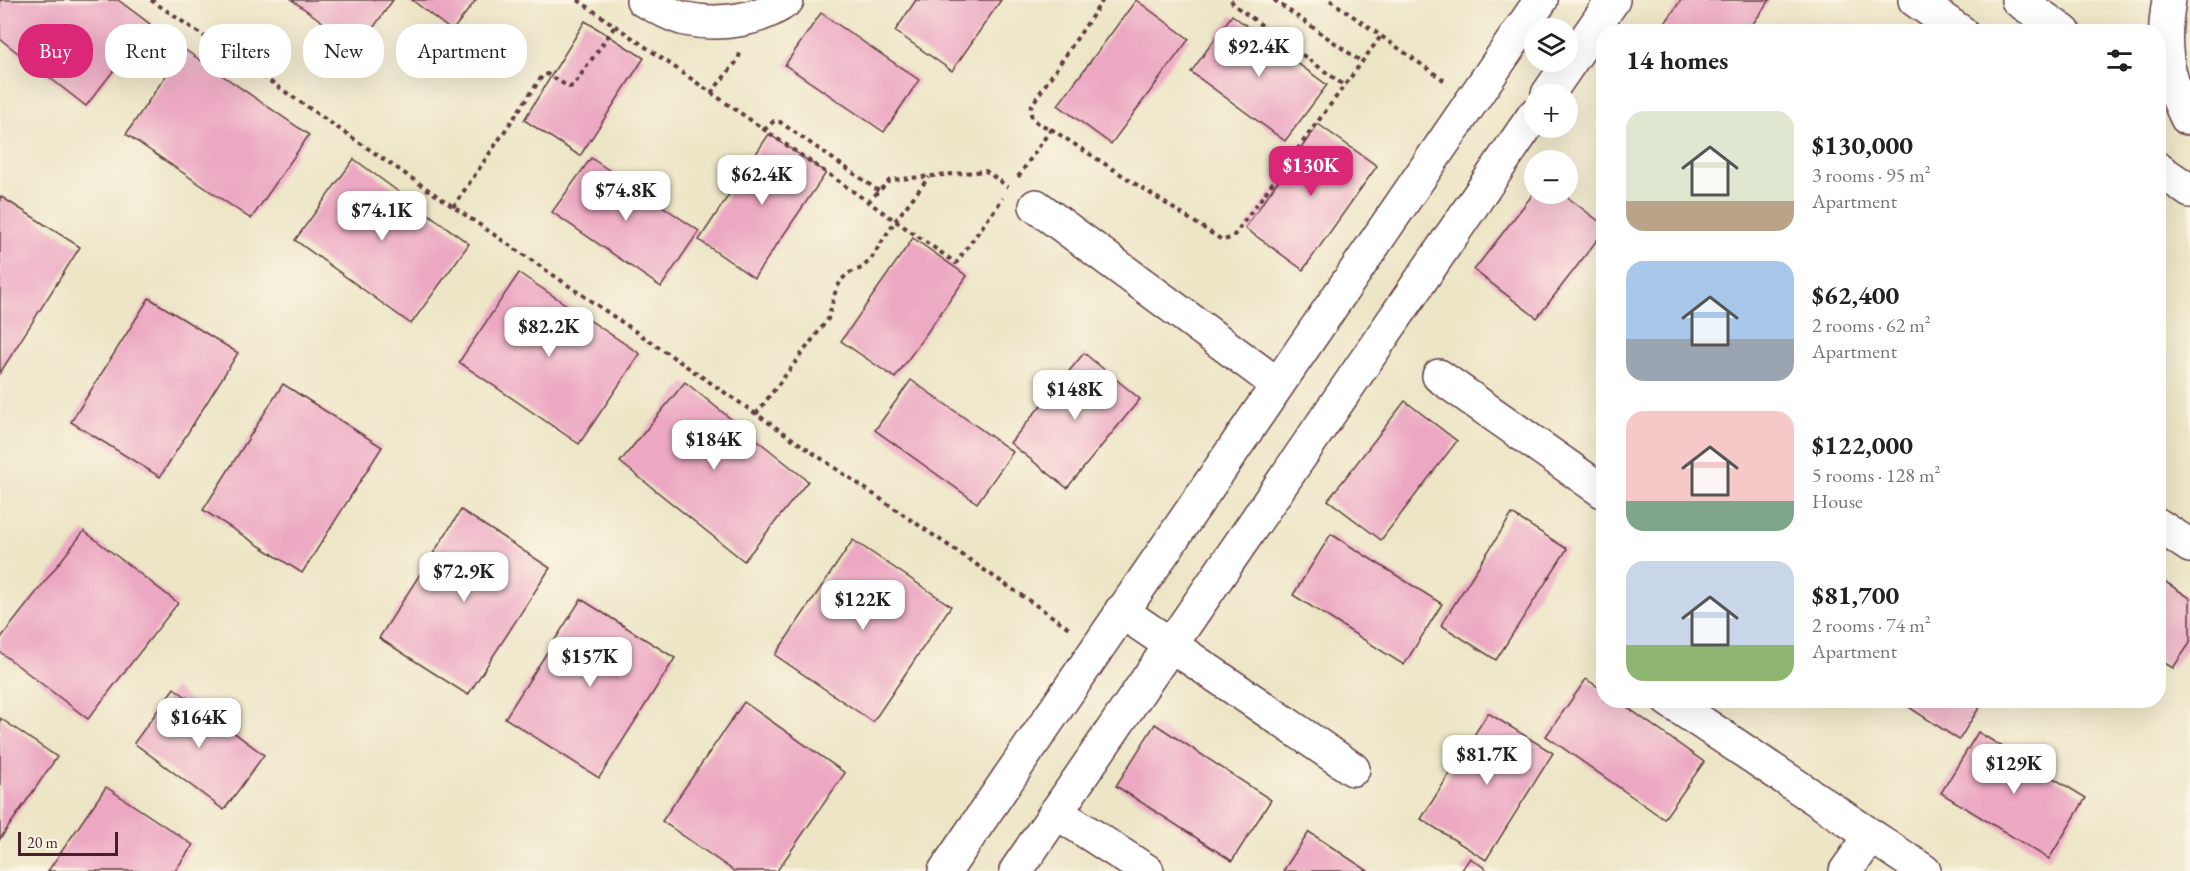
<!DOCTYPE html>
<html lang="en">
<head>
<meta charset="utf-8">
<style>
  body { margin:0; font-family:"EB Garamond",serif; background:#f2f2f2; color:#202124; height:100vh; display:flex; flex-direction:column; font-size:22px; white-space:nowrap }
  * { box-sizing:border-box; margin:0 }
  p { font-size:20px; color:#757577 }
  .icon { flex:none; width:33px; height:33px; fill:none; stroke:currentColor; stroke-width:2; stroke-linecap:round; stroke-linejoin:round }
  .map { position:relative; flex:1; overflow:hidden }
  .drawer { position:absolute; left:1596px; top:24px; width:570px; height:684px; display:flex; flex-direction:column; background:#fff; border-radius:24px; box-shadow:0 6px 24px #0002 }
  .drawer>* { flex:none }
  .banner { position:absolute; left:18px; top:24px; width:570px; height:54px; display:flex; gap:12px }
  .controls { position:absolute; left:1524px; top:18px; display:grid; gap:12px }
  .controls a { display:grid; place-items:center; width:54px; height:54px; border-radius:50%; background:#fff; box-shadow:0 6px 24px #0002; font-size:30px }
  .scale { position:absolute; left:18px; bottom:15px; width:100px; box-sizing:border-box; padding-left:6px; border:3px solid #4a1f2b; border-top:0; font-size:16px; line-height:21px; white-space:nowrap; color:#4a1f2b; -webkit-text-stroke:4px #fcf5e5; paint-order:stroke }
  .price { position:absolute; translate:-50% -51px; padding:0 14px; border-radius:12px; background:#fff; color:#222; font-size:20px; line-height:39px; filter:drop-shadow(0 2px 3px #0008) }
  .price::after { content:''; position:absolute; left:50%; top:36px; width:18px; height:14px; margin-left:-9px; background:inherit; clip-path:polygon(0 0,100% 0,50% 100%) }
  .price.on { background:#db2777; color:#fff }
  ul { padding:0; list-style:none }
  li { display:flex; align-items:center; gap:18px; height:150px; padding:0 30px }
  li span { display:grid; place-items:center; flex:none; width:168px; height:120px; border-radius:18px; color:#555 }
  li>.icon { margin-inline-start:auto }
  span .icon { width:72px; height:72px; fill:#fffc; stroke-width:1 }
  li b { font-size:26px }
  h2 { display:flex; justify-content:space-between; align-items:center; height:72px; padding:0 30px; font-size:26px }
  .chip { padding:0 21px; border-radius:24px; background:#fff; box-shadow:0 6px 24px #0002; font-size:21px; line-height:54px }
  .chip.on { background:#db2777; color:#fff }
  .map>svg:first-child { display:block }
</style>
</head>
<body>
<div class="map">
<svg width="2190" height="871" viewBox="0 0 2190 871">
  <rect width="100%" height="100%" fill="#fcf5e5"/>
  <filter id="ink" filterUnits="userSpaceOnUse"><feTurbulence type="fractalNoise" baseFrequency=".0167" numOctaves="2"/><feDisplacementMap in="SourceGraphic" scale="12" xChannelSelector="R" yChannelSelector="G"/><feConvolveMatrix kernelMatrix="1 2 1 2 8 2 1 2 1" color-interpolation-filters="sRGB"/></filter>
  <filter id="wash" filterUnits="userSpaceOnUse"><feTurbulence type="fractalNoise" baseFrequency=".008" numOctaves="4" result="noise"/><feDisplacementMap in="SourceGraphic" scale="24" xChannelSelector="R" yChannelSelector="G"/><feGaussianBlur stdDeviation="1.35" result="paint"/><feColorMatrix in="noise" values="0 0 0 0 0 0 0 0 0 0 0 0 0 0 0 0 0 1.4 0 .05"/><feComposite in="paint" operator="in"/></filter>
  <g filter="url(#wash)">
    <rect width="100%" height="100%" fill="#ece5c6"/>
    <g id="blocks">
      <!-- building -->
      <g fill="#eca8c2">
        <path d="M0,0H118L150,24L86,106L0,39Z"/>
        <path d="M292,0H393L359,48Z"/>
        <path d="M412,0H476L452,31Z"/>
        <path d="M916,0H1001L952,71L895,31Z"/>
        <path d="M1136,0L1189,39L1111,144L1058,105Z"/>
        <path d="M1681,0H1770L1747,32H1670L1663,26Z"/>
        <path d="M821,13L919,80L884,132L785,65Z"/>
        <path d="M1232,15L1327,85L1285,141L1191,72Z"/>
        <path d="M585,21L644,58L580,156L524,120Z"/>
        <path d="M184,49L309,135L251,219L126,134Z"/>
        <path d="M1318,124L1377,166L1303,270L1245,228Z"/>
        <path d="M769,134L826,173L754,278L699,240Z"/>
        <path d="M591,158L699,231L661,287L552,212Z"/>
        <path d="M354,159L469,244L411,324L295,240Z"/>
        <path d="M1533,194H1563L1604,225V231L1537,318L1474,270Z"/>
        <path d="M0,196L80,247L0,373Z"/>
        <path d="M913,238L967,276L895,378L841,341Z"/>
        <path d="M519,273L640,354L579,444L459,362Z"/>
        <path d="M149,298L238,353L160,477L71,422Z"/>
        <path d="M1084,353L1140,399L1067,488L1010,443Z"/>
        <path d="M911,380L1013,452L977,503L875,430Z"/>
        <path d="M685,382L808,481L744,561L620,462Z"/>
        <path d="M283,384L382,447L302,573L203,510Z"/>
        <path d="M1405,401L1457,441L1381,540L1328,500Z"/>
        <path d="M461,510L550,568L468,695L379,638Z"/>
        <path d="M1512,514L1567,549L1496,660L1441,625Z"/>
        <path d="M84,531L178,603L88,719L0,652V639Z"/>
        <path d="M1331,534L1442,604L1404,665L1293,595Z"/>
        <path d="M853,540L951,606L873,722L775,655Z"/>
        <path d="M2158,577L2190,598V643L2173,668L2158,659Z"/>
        <path d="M581,599L675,658L599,778L505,718Z"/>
        <path d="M1586,679L1604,691V700H1617L1704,762L1664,819L1546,736Z"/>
        <path d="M174,688L264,755L224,810L134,743Z"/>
        <path d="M1898,700H1984L1959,740Z"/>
        <path d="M744,702L845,773L777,871H734L662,821Z"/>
        <path d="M1488,713L1553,753L1486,860L1421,819Z"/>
        <path d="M0,718L57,757L0,839Z"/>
        <path d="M1155,724L1271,800L1232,861L1116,786Z"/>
        <path d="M1978,732L2086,798L2049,859L1941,793Z"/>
        <path d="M106,787L193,845L175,871H48Z"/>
        <path d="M1309,832L1368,871H1283Z"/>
        <path d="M1470,858L1489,871H1461Z"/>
      </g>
    </g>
  </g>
  <g filter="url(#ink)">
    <use href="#blocks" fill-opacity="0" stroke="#623d42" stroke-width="1.5"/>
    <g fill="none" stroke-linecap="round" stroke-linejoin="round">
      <!-- minor casing -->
      <g stroke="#623d42" stroke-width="36">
        <g id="minor">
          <path d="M643,0C656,6 671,16 685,19C718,26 760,21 787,0"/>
          <path d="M1915,0L1961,32"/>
          <path d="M2018,0L2064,32"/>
          <path d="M2169,0C2161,47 2166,75 2187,118"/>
          <path d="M1548,94L1613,0"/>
          <path d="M2158,169L2190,191"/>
          <path d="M1036,206L1277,384"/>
          <path d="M1439,376L1604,492"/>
          <path d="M2158,525L2190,546"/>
          <path d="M1121,611L1353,769"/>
          <path d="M1668,700L1924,871"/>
          <path d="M1056,812L1147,871"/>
          <path d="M945,871L1541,0"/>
          <path d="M1016,871L1534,115"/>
          <path d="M1846,871L1871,836"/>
        </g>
      </g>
      <!-- path -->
      <g stroke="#623d42" stroke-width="4" stroke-dasharray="4.5 4.5" stroke-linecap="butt">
        <path d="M151,0L1072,630"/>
        <path d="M578,0L956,263L1003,198"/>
        <path d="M1103,0L1031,106C1028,121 1040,124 1051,129L1222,240L1232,238L1381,36"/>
        <path d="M1231,0L1234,5L1345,86"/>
        <path d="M1274,0L1362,62"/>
        <path d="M1330,0L1445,81"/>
        <path d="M711,93L738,60L740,53"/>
        <path d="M764,130L774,121L780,122L879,191"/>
        <path d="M1018,177L1051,129"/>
        <path d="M868,202L890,180L986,171L1008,187"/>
        <path d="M453,207L543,75L547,74L569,87L573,86L615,26"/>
        <path d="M756,414L828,319L835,293L841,280L849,273L862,268L871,259L895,221L929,177"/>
      </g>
      <!-- minor -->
      <use href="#minor" stroke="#fff" stroke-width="33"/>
    </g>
  </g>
</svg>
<div class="controls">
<a><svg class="icon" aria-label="layers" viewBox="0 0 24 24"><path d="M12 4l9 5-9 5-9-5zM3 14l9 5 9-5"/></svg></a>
<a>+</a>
<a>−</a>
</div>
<div class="scale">20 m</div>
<b class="price" style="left:1259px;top:78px">$92.4K</b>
<b class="price on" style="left:1311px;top:197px">$130K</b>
<b class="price" style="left:762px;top:206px">$62.4K</b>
<b class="price" style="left:626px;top:222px">$74.8K</b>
<b class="price" style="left:382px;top:242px">$74.1K</b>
<b class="price" style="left:549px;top:358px">$82.2K</b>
<b class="price" style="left:1075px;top:421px">$148K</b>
<b class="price" style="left:714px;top:471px">$184K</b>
<b class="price" style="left:464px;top:603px">$72.9K</b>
<b class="price" style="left:863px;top:631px">$122K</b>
<b class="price" style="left:590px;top:688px">$157K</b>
<b class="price" style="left:199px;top:749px">$164K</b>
<b class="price" style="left:1487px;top:786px">$81.7K</b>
<b class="price" style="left:2014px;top:795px">$129K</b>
<div class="banner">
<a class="chip on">Buy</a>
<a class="chip">Rent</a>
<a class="chip">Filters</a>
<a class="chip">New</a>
<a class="chip">Apartment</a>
</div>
<section class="drawer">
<h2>14 homes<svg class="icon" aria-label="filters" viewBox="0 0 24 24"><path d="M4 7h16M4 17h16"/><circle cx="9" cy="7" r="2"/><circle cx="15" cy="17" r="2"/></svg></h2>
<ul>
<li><span style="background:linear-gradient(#dfe7d0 75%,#b9a48a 0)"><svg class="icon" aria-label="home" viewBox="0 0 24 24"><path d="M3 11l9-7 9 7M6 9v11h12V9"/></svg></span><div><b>$130,000</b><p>3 rooms · 95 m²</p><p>Apartment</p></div></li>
<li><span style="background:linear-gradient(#a9c7e8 65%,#9aa5b1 0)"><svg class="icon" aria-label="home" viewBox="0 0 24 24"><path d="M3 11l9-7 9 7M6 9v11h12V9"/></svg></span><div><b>$62,400</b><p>2 rooms · 62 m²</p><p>Apartment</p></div></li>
<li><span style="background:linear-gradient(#f6c9c9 75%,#7fa58c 0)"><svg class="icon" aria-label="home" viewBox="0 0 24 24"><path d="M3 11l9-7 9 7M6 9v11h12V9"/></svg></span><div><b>$122,000</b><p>5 rooms · 128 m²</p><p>House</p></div></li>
<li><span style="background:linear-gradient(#c9d6e8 70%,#8fb573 0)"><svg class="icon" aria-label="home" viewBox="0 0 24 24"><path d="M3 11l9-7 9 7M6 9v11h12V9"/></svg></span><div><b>$81,700</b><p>2 rooms · 74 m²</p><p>Apartment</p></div></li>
</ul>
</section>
</div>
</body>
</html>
